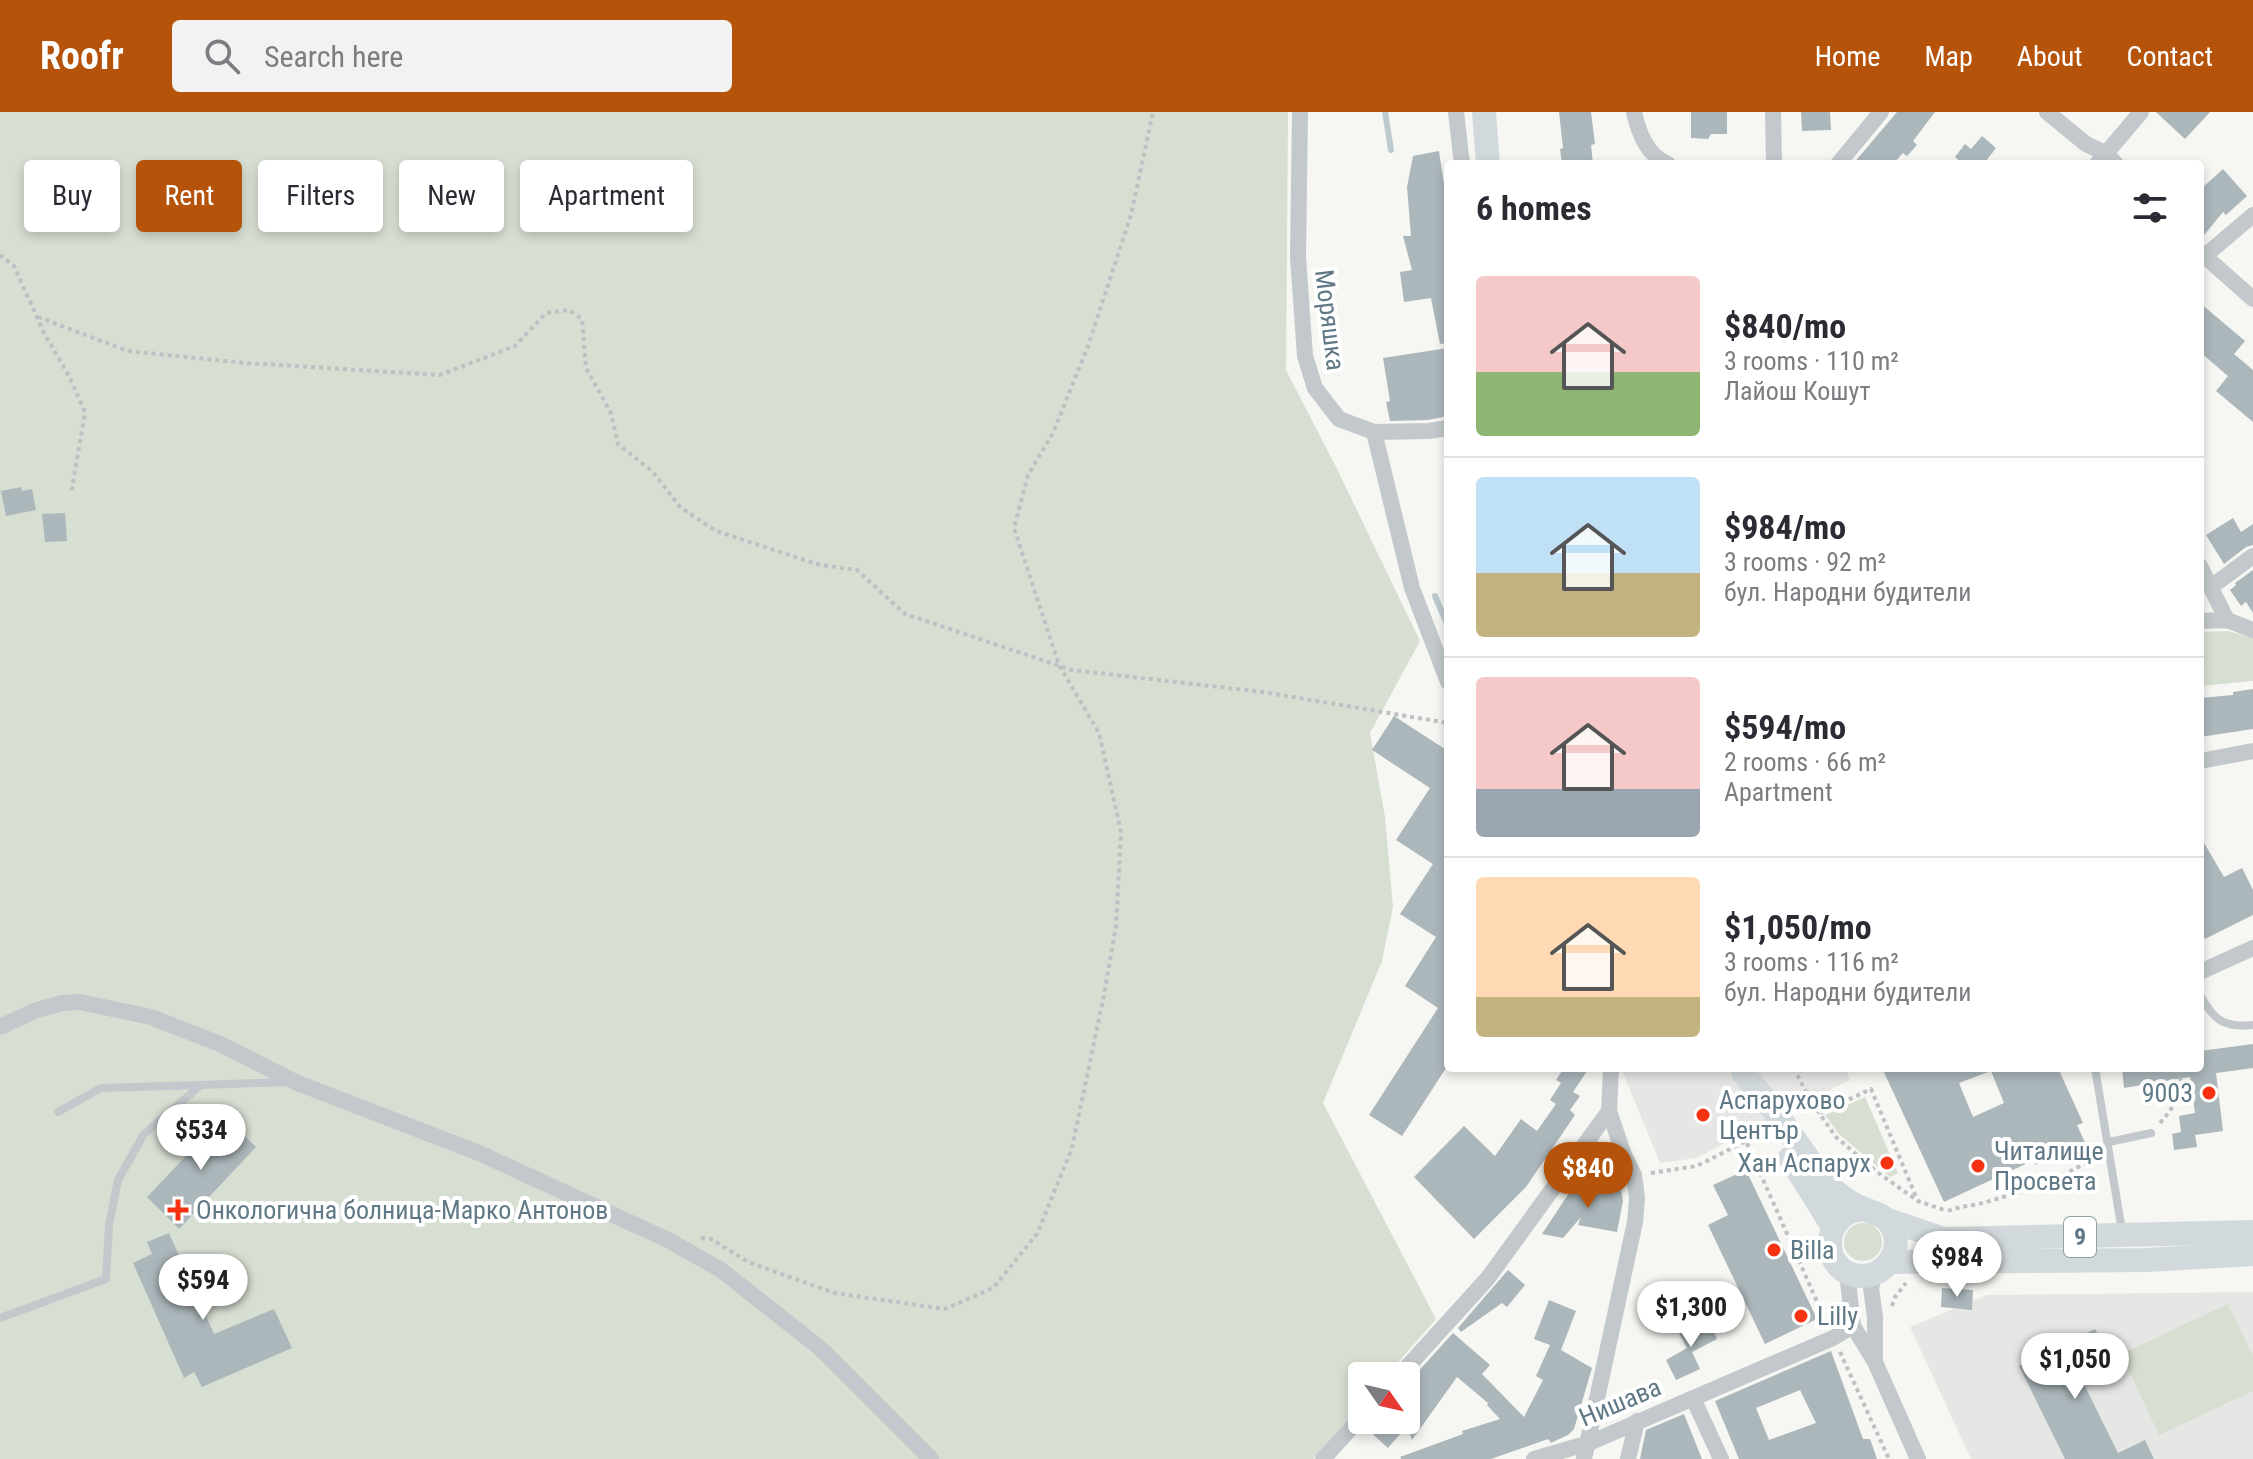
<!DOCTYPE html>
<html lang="en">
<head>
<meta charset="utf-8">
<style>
  body { margin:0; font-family:"Roboto Condensed",sans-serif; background:#f2f2f3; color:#2b2b33; height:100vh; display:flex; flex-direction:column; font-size:30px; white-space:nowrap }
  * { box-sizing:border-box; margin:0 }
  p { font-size:26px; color:#7c7c81 }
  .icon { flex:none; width:44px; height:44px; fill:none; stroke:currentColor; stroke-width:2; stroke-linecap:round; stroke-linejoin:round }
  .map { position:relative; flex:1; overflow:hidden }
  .side { position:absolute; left:1444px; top:48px; width:760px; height:912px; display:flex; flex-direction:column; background:#fff; border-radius:8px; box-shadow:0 4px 12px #0003 }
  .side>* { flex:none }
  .hud { position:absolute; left:24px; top:48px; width:760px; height:72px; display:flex; gap:16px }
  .needle { width:52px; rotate:124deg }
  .buttons { position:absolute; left:1348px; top:1250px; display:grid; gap:16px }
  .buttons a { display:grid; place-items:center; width:72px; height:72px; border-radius:8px; background:#fff; box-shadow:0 4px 12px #0003; font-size:40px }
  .price { position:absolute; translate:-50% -68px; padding:0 18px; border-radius:28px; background:#fff; color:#222; font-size:26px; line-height:52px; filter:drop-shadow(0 2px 4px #0008) }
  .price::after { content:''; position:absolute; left:50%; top:48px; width:24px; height:18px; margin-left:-12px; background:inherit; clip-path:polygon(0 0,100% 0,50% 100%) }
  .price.current { background:#b45309; color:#fff }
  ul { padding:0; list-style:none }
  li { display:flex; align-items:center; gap:24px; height:200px; padding:0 32px }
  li+li { border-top:2px solid #e1e1e2 }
  li span { display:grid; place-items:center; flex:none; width:224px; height:160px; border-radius:8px; color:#555 }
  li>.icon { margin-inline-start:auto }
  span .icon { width:96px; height:96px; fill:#fffc; stroke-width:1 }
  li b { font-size:34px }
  h2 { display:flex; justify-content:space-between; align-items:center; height:96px; padding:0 32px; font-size:34px }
  .tag { padding:0 28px; border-radius:8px; background:#fff; box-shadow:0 4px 12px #0003; font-size:28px; line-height:72px }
  .tag.current { background:#b45309; color:#fff }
  header { display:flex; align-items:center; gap:48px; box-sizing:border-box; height:112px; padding:0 40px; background:#b45309; color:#fff }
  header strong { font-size:38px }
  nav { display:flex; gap:44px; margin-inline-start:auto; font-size:28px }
  .search { width:560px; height:72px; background:#f2f2f3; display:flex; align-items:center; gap:20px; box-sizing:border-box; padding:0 28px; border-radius:8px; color:#7c7c81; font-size:30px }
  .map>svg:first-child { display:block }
</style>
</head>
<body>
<header>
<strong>Roofr</strong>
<div class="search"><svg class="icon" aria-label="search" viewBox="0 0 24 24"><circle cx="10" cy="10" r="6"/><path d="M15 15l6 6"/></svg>Search here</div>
<nav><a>Home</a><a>Map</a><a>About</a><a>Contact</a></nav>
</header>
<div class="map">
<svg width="2253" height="1347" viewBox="0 0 2253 1347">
  <rect width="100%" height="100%" fill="#f6f6f2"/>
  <!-- built -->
  <g fill="#e6e7e5">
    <path d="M1621,956H1845L1850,968L1778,1003L1696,1046L1660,1051Z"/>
    <path d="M2253,1180V1347H1971L1910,1215L1987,1183Z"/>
  </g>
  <!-- green -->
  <g fill="#d7ded2">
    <path d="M0,0H1288L1286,258L1337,357L1420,529L1370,621L1385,705L1393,795L1382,849L1323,991L1436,1207L1386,1264H1362V1291L1313,1347H0Z"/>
    <path d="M2228,519L2253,526V569L2200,574V520Z"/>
    <path d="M1865,985L1898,1061L1890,1065L1839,1022L1825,1003Z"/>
    <circle cx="1863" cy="1130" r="19"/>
    <path d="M2228,1192L2253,1244V1279L2159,1323L2121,1242Z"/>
  </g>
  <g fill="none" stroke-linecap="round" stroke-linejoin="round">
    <!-- stream -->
    <g stroke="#bdcbcf" stroke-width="6">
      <path d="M1385,0L1391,38"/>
      <path d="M1435,484L1448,514"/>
    </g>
  </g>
  <!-- building -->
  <g fill="#acb7bb" fill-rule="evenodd">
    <path d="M1559,0H1591L1595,32L1591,33L1593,52H1562L1560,37L1563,36Z"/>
    <path d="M1691,0H1727V22H1711L1708,27L1691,26Z"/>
    <path d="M1801,0H1830L1831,18L1802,19Z"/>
    <path d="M1897,0H1935L1913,29L1917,33L1907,44L1903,41L1893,52H1853Z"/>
    <path d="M2156,0H2210L2185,27Z"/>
    <path d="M1982,24L1996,36L1986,49L1989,52H1959L1961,50L1955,45L1965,32L1971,37Z"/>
    <path d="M1439,39L1448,99V231L1440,232L1431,186L1404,190L1400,160L1412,158L1403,124H1411L1407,75L1413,44Z"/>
    <path d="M2223,57L2247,84L2226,103L2223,100L2200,128V78Z"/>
    <path d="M2200,191L2245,229L2234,242L2253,258V310L2216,279L2228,264L2200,240Z"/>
    <path d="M1448,236V304L1428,308L1390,309L1386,290L1390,289L1383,246Z"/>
    <path d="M21,375L22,379L32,377L36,398L6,404L1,379Z"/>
    <path d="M65,401L67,429L45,430L42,402Z"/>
    <path d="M2233,406L2241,420L2253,412V433L2246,435L2224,452L2206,423Z"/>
    <path d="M2253,458V501L2246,490L2241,494L2230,478L2236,473L2235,471Z"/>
    <path d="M2253,577V617L2200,625V586L2233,583V580Z"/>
    <path d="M1394,604L1448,639V727L1442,736L1448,728V953L1402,1024L1369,1003L1438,896L1405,874L1436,825L1400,802L1433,752L1396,728L1430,676L1372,638Z"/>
    <path d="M2200,724L2224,765L2242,756L2253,778V803L2205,827L2200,816Z"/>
    <path d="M2253,932V956L2216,961L2223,1019L2195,1023L2197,1035L2174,1038L2172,1022L2181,1020L2179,1004L2195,1001L2190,965L2124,976L2122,956H2200V939Z"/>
    <path d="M1564,956H1589L1573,980L1580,984L1570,998L1575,1003L1526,1075L1474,1127L1414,1065L1464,1014L1495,1044L1521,1007L1537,1019L1556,992L1550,988L1561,971L1556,968Z"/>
    <path d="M1882,956H2058L2083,1011L2077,1013L2087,1035L2054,1049L2053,1046L2036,1053L2034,1048L1944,1090ZM1991,959L2004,991L1973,1005L1959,971Z"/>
    <path d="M224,1004L256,1035L179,1117L147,1085Z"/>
    <path d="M1746,1058L1817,1207L1765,1232L1708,1113L1728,1103L1713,1073Z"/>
    <path d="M1620,1072L1623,1089L1617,1120L1578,1113L1581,1105L1563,1126L1542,1122L1571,1078Z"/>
    <path d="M169,1121L214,1222L274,1197L292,1236L202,1275L194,1260L184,1266L133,1151L152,1142L147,1130Z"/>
    <path d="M1508,1158L1525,1173L1507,1195L1502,1191L1461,1220L1458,1216Z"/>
    <path d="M1942,1176L1973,1178L1972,1198L1941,1195Z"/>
    <path d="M1549,1188L1576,1199L1561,1238L1592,1256L1574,1317L1568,1323L1555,1329L1551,1331L1548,1327L1491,1347H1401L1400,1345L1463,1322L1462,1319L1500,1307L1487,1293L1488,1291L1457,1265L1412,1328L1407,1314L1388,1336L1369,1319L1378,1308H1406V1273L1453,1221L1490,1253L1482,1262L1524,1305L1543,1268L1536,1264L1550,1233L1534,1227Z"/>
    <path d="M1707,1206L1717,1227L1692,1240L1700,1257L1676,1268L1666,1248L1687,1236L1679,1221Z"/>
    <path d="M2095,1217L2108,1243L2077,1258L2118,1341L2145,1328L2154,1347H2065L2019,1254Z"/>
    <path d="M1831,1239L1863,1327H1870L1877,1347H1739L1715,1289ZM1800,1278L1816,1311L1769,1328L1756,1296Z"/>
    <path d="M1684,1302L1702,1347H1640L1646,1318Z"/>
  </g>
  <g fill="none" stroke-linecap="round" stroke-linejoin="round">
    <!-- path -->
    <g stroke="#bec1c3" stroke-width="4" stroke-dasharray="4 4" stroke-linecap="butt">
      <path d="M0,143L14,154L45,223L69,264L85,300L71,382"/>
      <path d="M38,205L128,239L245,251L440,263L515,234L546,201L569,198L582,207L586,256L611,301L618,332L653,360L680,395L716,419L820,453L857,458L905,502L1072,558L1263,580L1448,611"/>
      <path d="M1794,956L1810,988L1836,1025L1877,1060L1918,1089L1947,1099"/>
      <path d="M1820,1001L1871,977L1917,1087"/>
      <path d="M2160,1011C2177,991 2182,983 2180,956"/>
      <path d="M1746,1029L1766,1020"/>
      <path d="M1651,1061L1697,1054L1746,1029L1826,1210"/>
      <path d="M1948,1099C1958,1095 1968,1094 1979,1092C2015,1082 2066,1067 2096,1043"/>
      <path d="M701,1126L711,1127L748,1150L834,1181L945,1197L993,1176L1037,1122L1072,1036L1104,883L1116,814L1121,720L1099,621L1059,553L1014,416L1028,363L1053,321L1088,234L1131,103L1153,0"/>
      <path d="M1892,1194L1895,1185L1906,1171"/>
      <path d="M1840,1240L1889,1347"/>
    </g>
    <!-- service -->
    <g stroke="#c2c8cb" stroke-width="8">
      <path d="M2200,883C2214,908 2223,916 2253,913"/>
      <path d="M2095,956L2122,1119"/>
      <path d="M58,1000L101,976L201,973"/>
      <path d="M2109,1030L2151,1021"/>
      <path d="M0,1206L106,1167L109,1113L118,1068L144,1022L201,973L286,970"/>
    </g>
    <!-- minor -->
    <g stroke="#c2c8cb" stroke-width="16">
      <path d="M1300,0L1298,145L1305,244L1315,276L1339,307L1374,320L1412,476L1448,570"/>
      <path d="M1456,0L1462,52"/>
      <path d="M1634,0C1639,22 1647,43 1668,52"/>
      <path d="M1773,0L1774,52"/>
      <path d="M2047,0L2086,32L2105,41L2116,52"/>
      <path d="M1838,52L1881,0"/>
      <path d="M2097,52L2141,0"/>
      <path d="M2200,140L2253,187"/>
      <path d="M2200,148L2253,103"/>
      <path d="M1374,320L1429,319L1448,316"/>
      <path d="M2200,454L2227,508"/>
      <path d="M2211,475L2253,444"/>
      <path d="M2200,509L2227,508L2253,518"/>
      <path d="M2200,649L2253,639"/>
      <path d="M2200,860L2253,836"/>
      <path d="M0,915L34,899L62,891L80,890L151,905L220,932L295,970L479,1041L668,1128L721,1158L820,1236L931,1347"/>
      <path d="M1847,1160L1853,1214L1875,1250L1918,1347"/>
      <path d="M1875,1161L1871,1176L1875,1205V1249"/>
      <path d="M1399,1264L1488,1166L1609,999L1611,956"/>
      <path d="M1693,1286L1721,1347"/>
      <path d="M1323,1347L1362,1304"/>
      <path d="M1534,1347L1589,1331L1833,1226L1853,1214"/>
      <path d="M1584,1347L1635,1110L1637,1086L1634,1063L1624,1043L1609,999"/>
      <path d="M1628,1347L1637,1309"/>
    </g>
    <!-- primary -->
    <g stroke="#d2d9dd" stroke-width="24">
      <path d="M1484,0L1488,52"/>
      <path d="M1743,961C1755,975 1767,989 1778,1004C1797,1029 1811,1055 1833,1077C1841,1085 1854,1093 1864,1097C1876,1102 1887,1103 1893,1117C1903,1139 1885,1165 1861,1164C1818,1161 1820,1099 1864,1097"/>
      <path d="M1790,1046L1833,1115"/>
      <path d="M1888,1108L1944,1127L2253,1120"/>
      <path d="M1890,1150L2146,1148L2253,1142"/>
    </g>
  </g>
  <!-- markers -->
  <g fill="#f63212" stroke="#fff" stroke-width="3">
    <circle cx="2209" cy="981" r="8"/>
    <circle cx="1703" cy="1003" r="8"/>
    <circle cx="1887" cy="1051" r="8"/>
    <circle cx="1978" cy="1054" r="8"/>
    <path d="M174 1086h8v8h8v8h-8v8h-8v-8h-8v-8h8z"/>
    <circle cx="1774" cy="1138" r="8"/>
    <circle cx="1801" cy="1204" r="8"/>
  </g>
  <g text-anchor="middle" stroke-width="8" stroke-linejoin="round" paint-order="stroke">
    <!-- shield labels -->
    <rect fill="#fff" stroke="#90a1aa" stroke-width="2" x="2064" y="1105" width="32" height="40" rx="6"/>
    <g font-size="24" font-weight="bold" fill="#617986">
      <text x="2080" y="1133">9</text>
    </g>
    <!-- street labels -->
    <g font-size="26" fill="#617986" stroke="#fff">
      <text transform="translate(1330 208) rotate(83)" y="9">Моряшка</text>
      <text transform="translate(1620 1290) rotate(-23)" y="9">Нишава</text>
    </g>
    <!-- poi labels -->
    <g font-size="26" fill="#617986" stroke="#fff" text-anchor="start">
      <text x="2193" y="990" text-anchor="end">9003</text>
      <text x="1719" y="997">Аспарухово<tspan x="1719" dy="30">Център</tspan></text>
      <text x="1994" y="1048">Читалище<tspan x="1994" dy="30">Просвета</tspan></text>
      <text x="1871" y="1060" text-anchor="end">Хан Аспарух</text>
      <text x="196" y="1107">Онкологична болница-Марко Антонов</text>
      <text x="1790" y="1147">Billa</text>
      <text x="1817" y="1213">Lilly</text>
    </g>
  </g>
</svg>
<div class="buttons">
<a><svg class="needle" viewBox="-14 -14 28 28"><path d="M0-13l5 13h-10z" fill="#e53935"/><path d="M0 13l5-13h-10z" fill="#7c7c81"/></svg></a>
</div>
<b class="price" style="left:201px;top:1060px">$534</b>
<b class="price current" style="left:1588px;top:1098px">$840</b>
<b class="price" style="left:1957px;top:1187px">$984</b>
<b class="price" style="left:203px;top:1210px">$594</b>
<b class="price" style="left:1691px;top:1237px">$1,300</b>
<b class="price" style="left:2075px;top:1289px">$1,050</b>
<div class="hud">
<a class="tag">Buy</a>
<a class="tag current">Rent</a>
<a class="tag">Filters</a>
<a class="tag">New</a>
<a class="tag">Apartment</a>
</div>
<section class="side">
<h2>6 homes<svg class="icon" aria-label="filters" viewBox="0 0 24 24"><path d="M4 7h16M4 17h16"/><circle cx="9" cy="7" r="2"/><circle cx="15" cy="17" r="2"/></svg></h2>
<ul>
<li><span style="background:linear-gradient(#f6c9c9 60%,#8fb573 0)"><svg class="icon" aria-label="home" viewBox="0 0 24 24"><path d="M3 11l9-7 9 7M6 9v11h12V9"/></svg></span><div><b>$840/mo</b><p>3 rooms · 110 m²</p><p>Лайош Кошут</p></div></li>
<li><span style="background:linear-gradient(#bfe0f5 60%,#c2b280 0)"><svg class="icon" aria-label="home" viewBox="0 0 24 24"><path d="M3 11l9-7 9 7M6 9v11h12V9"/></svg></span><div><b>$984/mo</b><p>3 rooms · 92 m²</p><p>бул. Народни будители</p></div></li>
<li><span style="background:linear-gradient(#f6c9c9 70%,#9aa5b1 0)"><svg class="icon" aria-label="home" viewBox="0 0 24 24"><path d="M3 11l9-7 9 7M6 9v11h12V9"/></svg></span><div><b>$594/mo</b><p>2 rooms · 66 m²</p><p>Apartment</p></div></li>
<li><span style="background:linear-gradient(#ffd9b3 75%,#c2b280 0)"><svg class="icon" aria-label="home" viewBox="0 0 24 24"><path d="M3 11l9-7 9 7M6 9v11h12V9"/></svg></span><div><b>$1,050/mo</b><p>3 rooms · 116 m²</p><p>бул. Народни будители</p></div></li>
</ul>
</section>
</div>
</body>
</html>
